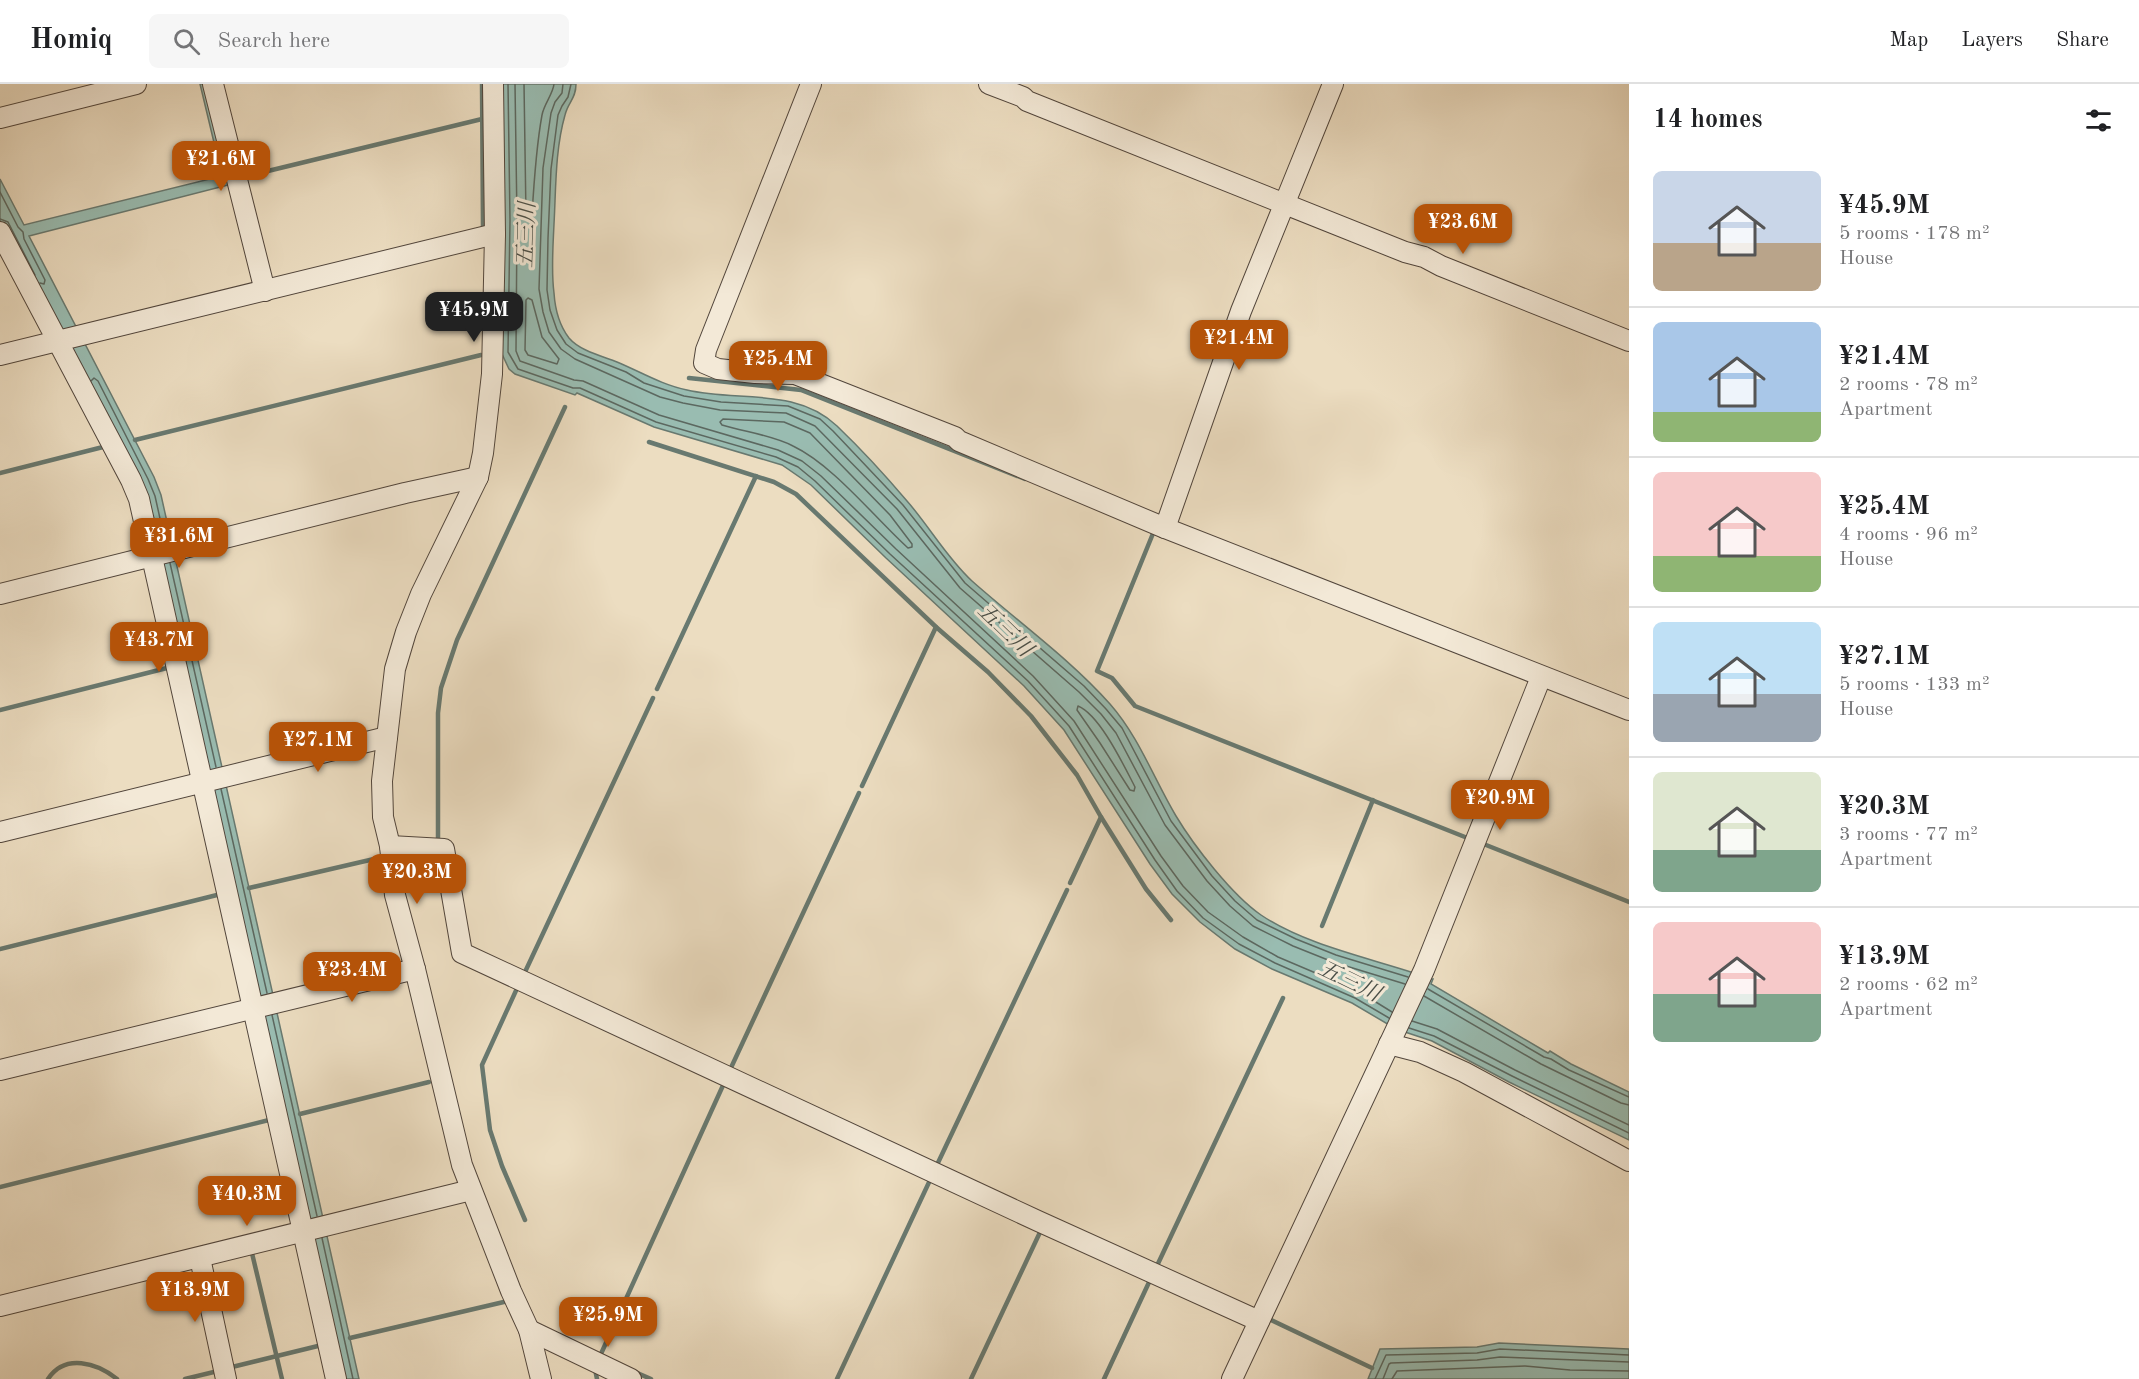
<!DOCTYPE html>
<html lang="en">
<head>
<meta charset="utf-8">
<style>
  body { margin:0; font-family:"Old Standard TT","Noto Serif JP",serif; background:#f6f6f6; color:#202124; height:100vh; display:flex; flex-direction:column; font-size:22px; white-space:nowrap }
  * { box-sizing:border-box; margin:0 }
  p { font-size:20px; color:#757577 }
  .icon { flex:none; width:33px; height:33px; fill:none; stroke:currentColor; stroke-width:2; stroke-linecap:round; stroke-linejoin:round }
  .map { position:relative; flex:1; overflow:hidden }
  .sheet { display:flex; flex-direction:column; background:#fff; width:510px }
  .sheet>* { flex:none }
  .price { position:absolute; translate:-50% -51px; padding:0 14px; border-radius:12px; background:#b45309; color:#fff; font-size:20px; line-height:39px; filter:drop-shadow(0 2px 3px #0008) }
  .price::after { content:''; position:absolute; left:50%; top:36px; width:18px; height:14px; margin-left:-9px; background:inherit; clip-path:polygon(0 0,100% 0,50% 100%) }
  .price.on { background:#222; color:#fff }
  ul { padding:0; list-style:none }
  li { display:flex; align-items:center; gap:18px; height:150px; padding:0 24px }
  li+li { border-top:2px solid #e0e0e0 }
  li span { display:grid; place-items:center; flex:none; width:168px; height:120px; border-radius:9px; color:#555 }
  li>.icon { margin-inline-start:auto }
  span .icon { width:72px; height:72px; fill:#fffc; stroke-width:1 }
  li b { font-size:26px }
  h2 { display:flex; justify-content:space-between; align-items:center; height:72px; padding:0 24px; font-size:26px }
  header { display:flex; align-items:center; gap:36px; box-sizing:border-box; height:84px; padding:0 30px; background:#fff; border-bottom:2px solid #e0e0e0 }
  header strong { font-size:28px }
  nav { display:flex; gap:33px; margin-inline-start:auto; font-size:21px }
  .search { width:420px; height:54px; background:#f6f6f6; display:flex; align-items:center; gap:15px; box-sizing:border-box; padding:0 21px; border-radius:9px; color:#757577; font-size:22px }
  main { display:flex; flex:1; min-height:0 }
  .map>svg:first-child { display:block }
</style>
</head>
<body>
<header>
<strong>Homiq</strong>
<div class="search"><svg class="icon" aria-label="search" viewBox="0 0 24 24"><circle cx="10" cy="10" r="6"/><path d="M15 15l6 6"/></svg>Search here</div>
<nav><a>Map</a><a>Layers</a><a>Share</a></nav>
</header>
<main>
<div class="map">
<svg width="1629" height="1295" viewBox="0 0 1629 1295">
  <rect width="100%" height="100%" fill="#ecddc1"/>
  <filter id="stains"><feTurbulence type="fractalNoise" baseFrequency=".00333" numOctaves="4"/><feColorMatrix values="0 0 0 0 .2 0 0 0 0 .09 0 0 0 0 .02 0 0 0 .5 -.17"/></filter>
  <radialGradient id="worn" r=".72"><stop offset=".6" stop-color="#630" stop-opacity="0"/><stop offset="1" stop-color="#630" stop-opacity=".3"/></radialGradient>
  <!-- water -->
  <g fill="#99bcb1" stroke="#687970" stroke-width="1.5">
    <path d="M200,0H208L232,100L29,152L154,393L161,411L359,1295H340L134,394L0,136V95L24,141L222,92Z"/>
    <path d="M502,0H576C576,15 568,18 565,31C555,66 556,105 554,140C553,163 551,187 554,209C555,224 559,241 569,254C580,267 602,272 617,278C641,288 662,301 687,306C738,318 796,303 837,342C861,365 885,391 907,417C929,442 947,474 972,497C1017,537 1070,575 1110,620C1139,653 1154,695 1176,732C1194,762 1232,811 1261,831C1304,860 1365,873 1414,889L1424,895H1433L1431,900L1548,969L1550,967L1571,980L1629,1008V1056L1509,998L1432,957L1396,945L1352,919L1272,885L1235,865L1200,838L1172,810L1150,780L1064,646L1024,602L886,474L811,401L782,381L654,343L577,309L575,311L515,290L509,285L502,270L504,136Z"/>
    <path d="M1499,1259L1629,1265V1295H1368L1380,1265L1477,1263Z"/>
  </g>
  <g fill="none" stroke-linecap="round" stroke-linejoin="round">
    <!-- shore -->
    <g stroke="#5c6860" stroke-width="1.5">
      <path d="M508,0L510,136L508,268L518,285L573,304H580L656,338L776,373L798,383L815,397L890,470L1028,597L1069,642L1155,776L1177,807L1203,834L1239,860L1275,879L1355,914L1389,934"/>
      <path d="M515,0L517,136L516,267L520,277L574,296L583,297L659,331L778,366L802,377L821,392L896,465L1033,592L1074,637L1161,772L1183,802L1208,828L1243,853L1278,873L1358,907L1392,928"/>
      <path d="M524,0L526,131L529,134L532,131C534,97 536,64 542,31C544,20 553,10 554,0"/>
      <path d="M563,0L562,9L555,18L551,29L543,84L539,205L543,228L549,248L561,265L575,275L660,313L683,319L720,326L786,329L815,342L897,425L960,504L1079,608L1101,630L1116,649L1165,741L1207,797L1230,822L1253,842L1293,862L1333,878L1405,900"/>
      <path d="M571,0L568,13L562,22L558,31L551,85L548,154L547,206L550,226L557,246L566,260L578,269L626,288L644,299L684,312L721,318L788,322L820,335L833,347L903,421L965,499L1084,602L1106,625L1122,644L1171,737L1212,792L1235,817L1257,836L1296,855L1336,871L1408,893"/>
      <path d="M0,108L18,143L23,148L24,155L45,196L44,200L40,199"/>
      <path d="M0,135L8,138L35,191"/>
      <path d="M528,214L532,216L542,253L559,275L557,280L528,271L525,266L526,216Z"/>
      <path d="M91,297L94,294L98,297L148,395L155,412L165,457"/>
      <path d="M723,335L784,338L810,349L890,431L912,460V463L908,464C874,433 833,381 793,362C772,351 745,348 722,341L720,338Z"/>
      <path d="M170,479L216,683"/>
      <path d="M1078,622C1100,631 1124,682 1135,703L1134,707L1130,706L1100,659L1077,626Z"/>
      <path d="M221,705L267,909"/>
      <path d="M1428,905L1544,973L1551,975L1569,986L1629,1013"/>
      <path d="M1424,912L1541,980L1621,1019L1629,1021"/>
      <path d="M272,931L317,1132"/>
      <path d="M1412,937L1437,945L1515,986L1629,1041"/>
      <path d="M1409,944L1434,952L1512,992L1629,1049"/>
      <path d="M322,1154L353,1295"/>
      <path d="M1375,1295L1386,1271L1477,1269L1500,1265L1629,1271"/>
      <path d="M1383,1295L1389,1280L1391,1279L1477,1276L1500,1273L1629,1278"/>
      <path d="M1392,1295L1397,1287L1525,1282L1570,1286L1629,1287"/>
    </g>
    <!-- stream -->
    <g stroke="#687970" stroke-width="4.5">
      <path d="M482,0L483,143"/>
      <path d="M243,93L482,35"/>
      <path d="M689,294L801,306L1025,395"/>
      <path d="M135,356L481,271"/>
      <path d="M649,358L774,398L796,410L936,543L988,588L1031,632L1077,691L1101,733L1146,805L1171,836"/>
      <path d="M0,389L107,362"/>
      <path d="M1154,447L1097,587L1112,594L1135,622L1470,755"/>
      <path d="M657,605L756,392"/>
      <path d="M0,626L171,583"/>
      <path d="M862,702L936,543"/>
      <path d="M438,758V629L441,604L457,556L565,323"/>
      <path d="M1481,759L1629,818"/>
      <path d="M1070,799L1101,733"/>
      <path d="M249,804L387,772"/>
      <path d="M1322,842L1373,716"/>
      <path d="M0,865L221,810"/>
      <path d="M525,888L653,614"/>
      <path d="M519,900L482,981L490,1046L502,1082L525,1136"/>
      <path d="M729,988L859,709"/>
      <path d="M300,1030L429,998"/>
      <path d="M936,1083L1067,806"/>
      <path d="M0,1103L273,1035"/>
      <path d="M251,1165L282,1295"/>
      <path d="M1155,1186L1283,914"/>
      <path d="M1267,1234L1372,1284"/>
      <path d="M350,1254L508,1217"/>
      <path d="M600,1272L725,997"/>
      <path d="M228,1284L322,1261"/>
      <path d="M595,1285L597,1295"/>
      <path d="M635,1288L651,1295"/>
      <path d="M48,1295C65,1269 97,1279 117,1295"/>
      <path d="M185,1295L218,1287"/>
      <path d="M837,1295L931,1094"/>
      <path d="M971,1295L1042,1144"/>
      <path d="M1104,1295L1151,1194"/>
    </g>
    <!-- minor casing -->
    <g stroke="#52463c" stroke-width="22">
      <g id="minor">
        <path d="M213,0L265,207"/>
        <path d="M493,0L495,150L492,290L483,369L478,393L421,510L406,548L395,585L382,697L383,733L390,762L395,811L415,885L462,1081L511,1207L529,1246L541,1295"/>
        <path d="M811,0L706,266L704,279L718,285L755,289L795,290L955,353L959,357L1165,444L1629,626"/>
        <path d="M989,0L1023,13L1027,17L1405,168L1424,173L1441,182L1629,257"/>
        <path d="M0,34L136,0"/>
        <path d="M0,148L131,396L139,415L336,1295"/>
        <path d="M0,271L495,150"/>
        <path d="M1165,444L1241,227L1333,0"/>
        <path d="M0,510L405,409L478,393"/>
        <path d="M0,748L387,653"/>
        <path d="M390,762L444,765L462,869L1038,1137L1259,1237"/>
        <path d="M1389,960L1420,968L1464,988L1629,1077"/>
        <path d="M0,986L415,885"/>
        <path d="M200,1174L226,1295"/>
        <path d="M0,1222L471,1106"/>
        <path d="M529,1246L631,1295"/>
        <path d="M1232,1295L1424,886L1541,593"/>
      </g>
    </g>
    <!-- minor -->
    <use href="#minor" stroke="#f3e9d7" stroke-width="20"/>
  </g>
  <g text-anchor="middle" stroke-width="6" stroke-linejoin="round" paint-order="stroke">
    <!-- water labels -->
    <g font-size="22" font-style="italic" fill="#4a4f48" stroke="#f3e9d7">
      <text transform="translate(525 151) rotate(-88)" y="8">五三川</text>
      <text transform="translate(1006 545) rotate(44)" y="8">五三川</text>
      <text transform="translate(1350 896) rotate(26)" y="8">五三川</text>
    </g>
  </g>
  <rect width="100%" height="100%" filter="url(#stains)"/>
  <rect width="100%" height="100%" fill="url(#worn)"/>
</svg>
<b class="price" style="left:221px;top:108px">¥21.6M</b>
<b class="price" style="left:1463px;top:171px">¥23.6M</b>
<b class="price on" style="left:474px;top:259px">¥45.9M</b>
<b class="price" style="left:1239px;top:287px">¥21.4M</b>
<b class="price" style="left:778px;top:308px">¥25.4M</b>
<b class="price" style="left:179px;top:485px">¥31.6M</b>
<b class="price" style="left:159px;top:589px">¥43.7M</b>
<b class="price" style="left:318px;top:689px">¥27.1M</b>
<b class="price" style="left:1500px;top:747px">¥20.9M</b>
<b class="price" style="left:417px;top:821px">¥20.3M</b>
<b class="price" style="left:352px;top:919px">¥23.4M</b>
<b class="price" style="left:247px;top:1143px">¥40.3M</b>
<b class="price" style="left:195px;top:1239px">¥13.9M</b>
<b class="price" style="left:608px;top:1264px">¥25.9M</b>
</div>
<section class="sheet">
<h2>14 homes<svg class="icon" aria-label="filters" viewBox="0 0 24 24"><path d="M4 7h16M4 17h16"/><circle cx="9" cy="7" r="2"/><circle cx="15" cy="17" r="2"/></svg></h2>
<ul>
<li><span style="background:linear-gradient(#c9d6e8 60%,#b9a48a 0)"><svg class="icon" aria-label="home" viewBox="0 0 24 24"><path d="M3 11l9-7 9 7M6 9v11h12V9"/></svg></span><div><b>¥45.9M</b><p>5 rooms · 178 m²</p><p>House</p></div></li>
<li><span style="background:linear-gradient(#a9c7e8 75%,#8fb573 0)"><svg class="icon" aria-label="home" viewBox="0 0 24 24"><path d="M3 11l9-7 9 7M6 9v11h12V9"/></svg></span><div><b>¥21.4M</b><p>2 rooms · 78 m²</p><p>Apartment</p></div></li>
<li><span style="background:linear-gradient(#f6c9c9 70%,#8fb573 0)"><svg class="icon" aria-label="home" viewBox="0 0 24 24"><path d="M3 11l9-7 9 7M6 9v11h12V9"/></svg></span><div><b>¥25.4M</b><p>4 rooms · 96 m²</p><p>House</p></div></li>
<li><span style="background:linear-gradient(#bfe0f5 60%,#9aa5b1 0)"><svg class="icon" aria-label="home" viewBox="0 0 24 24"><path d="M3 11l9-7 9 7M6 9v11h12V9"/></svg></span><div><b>¥27.1M</b><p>5 rooms · 133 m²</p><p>House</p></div></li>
<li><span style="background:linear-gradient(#dfe7d0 65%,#7fa58c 0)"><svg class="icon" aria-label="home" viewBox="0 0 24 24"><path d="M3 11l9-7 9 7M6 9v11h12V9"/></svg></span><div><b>¥20.3M</b><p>3 rooms · 77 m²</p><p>Apartment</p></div></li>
<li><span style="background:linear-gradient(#f6c9c9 60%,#7fa58c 0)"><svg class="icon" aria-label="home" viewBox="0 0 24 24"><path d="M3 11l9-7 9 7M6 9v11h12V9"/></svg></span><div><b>¥13.9M</b><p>2 rooms · 62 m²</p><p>Apartment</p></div></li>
</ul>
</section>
</main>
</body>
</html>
